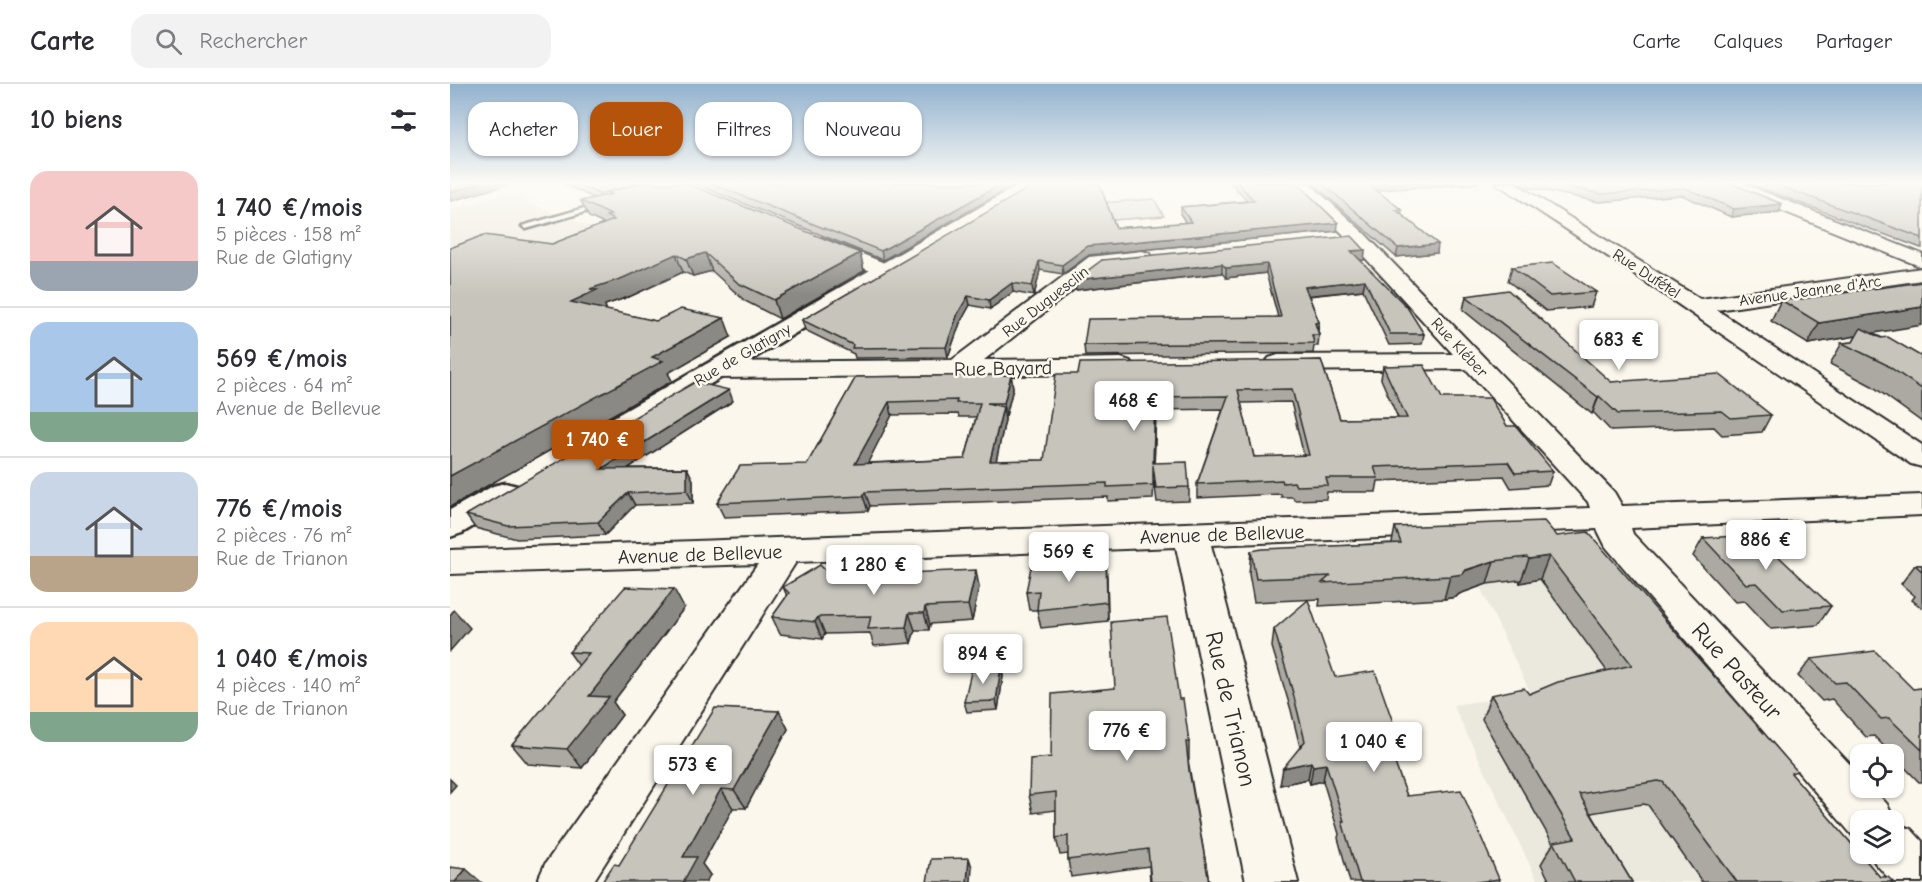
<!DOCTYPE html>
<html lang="fr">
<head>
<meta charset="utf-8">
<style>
  body { margin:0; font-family:"Comic Neue",sans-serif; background:#f2f2f3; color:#2b2b33; height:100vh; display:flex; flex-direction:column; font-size:22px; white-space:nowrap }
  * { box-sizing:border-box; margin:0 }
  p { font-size:20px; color:#7c7c81 }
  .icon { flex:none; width:33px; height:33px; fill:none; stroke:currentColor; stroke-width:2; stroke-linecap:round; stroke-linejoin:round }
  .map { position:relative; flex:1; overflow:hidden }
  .side { display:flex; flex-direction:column; background:#fff; width:450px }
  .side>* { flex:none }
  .banner { position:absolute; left:18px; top:18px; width:570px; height:54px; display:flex; gap:12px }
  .controls { position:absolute; left:1400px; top:660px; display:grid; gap:12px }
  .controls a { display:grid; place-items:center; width:54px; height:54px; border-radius:12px; background:#fff; box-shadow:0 2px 4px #0004; font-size:30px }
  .price { position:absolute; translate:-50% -51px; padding:0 14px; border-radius:6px; background:#fff; color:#222; font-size:20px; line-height:39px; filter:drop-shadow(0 2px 3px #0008) }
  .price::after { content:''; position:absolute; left:50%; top:36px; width:18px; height:14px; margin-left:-9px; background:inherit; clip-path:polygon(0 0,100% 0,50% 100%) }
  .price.selected { background:#b45309; color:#fff }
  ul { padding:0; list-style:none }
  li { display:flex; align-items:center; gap:18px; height:150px; padding:0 30px }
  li+li { border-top:2px solid #e1e1e2 }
  li span { display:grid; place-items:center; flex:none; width:168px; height:120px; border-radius:18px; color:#555 }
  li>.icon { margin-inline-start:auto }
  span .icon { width:72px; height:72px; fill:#fffc; stroke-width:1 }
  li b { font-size:26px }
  h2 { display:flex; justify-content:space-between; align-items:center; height:72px; padding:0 30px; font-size:26px }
  .chip { padding:0 21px; border-radius:18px; background:#fff; box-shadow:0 2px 4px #0004; font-size:21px; line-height:54px }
  .chip.selected { background:#b45309; color:#fff }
  header { display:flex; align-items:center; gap:36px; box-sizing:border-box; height:84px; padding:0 30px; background:#fff; border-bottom:2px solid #e1e1e2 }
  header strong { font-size:28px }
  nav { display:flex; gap:33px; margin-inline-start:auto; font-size:21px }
  .search { width:420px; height:54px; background:#f2f2f3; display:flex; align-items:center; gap:15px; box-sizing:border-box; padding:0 21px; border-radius:18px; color:#7c7c81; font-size:22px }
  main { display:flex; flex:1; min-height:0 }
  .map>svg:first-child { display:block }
</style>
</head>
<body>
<header>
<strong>Carte</strong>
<div class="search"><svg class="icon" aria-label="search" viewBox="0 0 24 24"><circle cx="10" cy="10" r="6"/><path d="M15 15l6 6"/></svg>Rechercher</div>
<nav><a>Carte</a><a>Calques</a><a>Partager</a></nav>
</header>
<main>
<section class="side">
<h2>10 biens<svg class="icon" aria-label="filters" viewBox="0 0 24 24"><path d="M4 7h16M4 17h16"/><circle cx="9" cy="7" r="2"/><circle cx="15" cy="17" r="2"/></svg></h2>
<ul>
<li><span style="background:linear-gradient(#f6c9c9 75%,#9aa5b1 0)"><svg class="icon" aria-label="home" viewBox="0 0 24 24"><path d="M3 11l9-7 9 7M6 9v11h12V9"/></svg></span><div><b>1 740 €/mois</b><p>5 pièces · 158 m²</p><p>Rue de Glatigny</p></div></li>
<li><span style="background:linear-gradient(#a9c7e8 75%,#7fa58c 0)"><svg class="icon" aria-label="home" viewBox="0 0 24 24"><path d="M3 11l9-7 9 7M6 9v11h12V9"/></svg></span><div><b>569 €/mois</b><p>2 pièces · 64 m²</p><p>Avenue de Bellevue</p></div></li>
<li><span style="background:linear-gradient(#c9d6e8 70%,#b9a48a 0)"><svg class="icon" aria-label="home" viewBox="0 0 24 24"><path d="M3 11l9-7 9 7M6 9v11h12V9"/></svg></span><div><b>776 €/mois</b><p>2 pièces · 76 m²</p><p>Rue de Trianon</p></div></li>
<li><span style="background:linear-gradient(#ffd9b3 75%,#7fa58c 0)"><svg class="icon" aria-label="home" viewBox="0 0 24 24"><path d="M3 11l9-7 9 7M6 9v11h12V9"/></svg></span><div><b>1 040 €/mois</b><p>4 pièces · 140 m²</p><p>Rue de Trianon</p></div></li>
</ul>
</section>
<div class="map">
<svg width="1472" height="798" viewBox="0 0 1472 798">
  <rect width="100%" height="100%" fill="#fbf7ec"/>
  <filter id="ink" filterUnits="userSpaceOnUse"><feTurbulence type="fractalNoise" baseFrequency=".0167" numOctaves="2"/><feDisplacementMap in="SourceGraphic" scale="12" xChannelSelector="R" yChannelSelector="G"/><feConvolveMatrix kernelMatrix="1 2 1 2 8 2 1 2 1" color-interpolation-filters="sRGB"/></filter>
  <g filter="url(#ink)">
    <!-- built -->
    <g fill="#ebe8de">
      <path d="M56,110L149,146L0,293V126Z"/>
      <path d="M1125,458L1426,798H1088L1003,621L1081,610L1029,501Z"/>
    </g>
    <!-- green -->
    <path fill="#dddad0" stroke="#84827e" stroke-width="1.5" d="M704,115L714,132L614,140L608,122Z"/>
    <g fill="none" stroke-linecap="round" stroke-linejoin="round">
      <!-- service casing -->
      <g stroke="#2b2b2b" stroke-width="5">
        <path id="service" d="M152,119L159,121L76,145L72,142Z"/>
      </g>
      <!-- minor casing -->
      <g stroke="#2b2b2b" stroke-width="4">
        <g id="minor">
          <path d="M842,99H859L914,149L1164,408L1172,422L1472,411V431L1181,444L1183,450L1410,691V704H1422L1437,720L1444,736L1443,738L1461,745L1472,757V798H1442L1425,779L1421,770H1443V736H1410V755L1403,752L1156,463L1147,445L761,461L848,798H796L726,463L346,478L143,798H87L95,780L308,480L0,490V466L1140,424L1138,418L1016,285L828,287L819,284L815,279L819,274L828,271L1003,270L900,157Z"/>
          <path d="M1046,99H1065L1250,215L1472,184V196L1267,226L1472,361V383L1461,380L1174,183Z"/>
          <path d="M1269,99H1291L1472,170V183L1271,102Z"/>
          <path d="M372,154L442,182L445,186L442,190L435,192L428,190L365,164L362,160L365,156Z"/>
          <path d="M692,167L699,169L702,173L699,177L652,183L534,276L671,274L680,277L684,282L680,287L671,290L264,294L255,291L251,286L255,281L264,278L502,276L639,173Z"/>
        </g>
      </g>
      <!-- tertiary casing -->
      <g stroke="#2b2b2b" stroke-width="5">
        <g id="tertiary">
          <path d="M572,99H593L590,103L165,357L154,360L143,357L139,351L143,345Z"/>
          <path d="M55,399L67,402L72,409L67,416L12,449L0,453V426L43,402Z"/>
        </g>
      </g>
      <!-- service -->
      <use href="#service" fill="#fbf7ec" fill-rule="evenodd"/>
      <!-- minor -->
      <use href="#minor" fill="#fbf7ec" fill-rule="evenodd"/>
      <!-- tertiary -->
      <use href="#tertiary" fill="#fbf7ec" fill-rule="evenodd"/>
    </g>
    <!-- wall -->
    <g fill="#aba9a2" stroke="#2b2b2b" stroke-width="1.5" fill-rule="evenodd">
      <path d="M112,99H235L410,169L414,187L330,235L295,217L262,187L243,192L233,188L181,212L155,221L156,225L154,226L281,253L218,289L222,297L0,423V164L102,160L154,140L139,133L131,117L144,114Z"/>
      <path d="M243,99H568L433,176Z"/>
      <path d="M781,99H847L888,139L887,147L639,171L613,190L590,186L584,212L563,208L540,225L520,221L510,239L498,273L405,274L404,270L355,246L352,236L666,144L736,139L731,131V123L797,117Z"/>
      <path d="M862,99H1029L926,106L952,126L951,130L987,169L946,173Z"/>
      <path d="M1069,99H1280L1332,120L1329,128L1281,133L1232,111L1149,118L1073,102Z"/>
      <path d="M1297,99H1472V164H1471Z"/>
      <path d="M915,166L914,176H910L974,250L972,260L939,261L913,206L859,212L869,238L868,247L869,251L868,262H864L863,269L635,272L634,261L828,233L816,189L776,194L772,189L626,206L652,176Z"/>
      <path d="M1062,183L1146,208L1141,223L1096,227L1058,197Z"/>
      <path d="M1016,212L1161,298L1321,331L1312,348L1272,351L1264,343L1161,347L1143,328L1142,330L1013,226Z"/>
      <path d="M1331,216L1422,249L1472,273V338L1422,302L1380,280L1392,259L1403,258L1406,252L1358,260L1321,237Z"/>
      <path d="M871,276L890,335L948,334L931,295L933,282L992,314L1057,342L1103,387L1098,401L1061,404L1054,392L928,397L926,408H877L876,415L844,416L843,413H831V410L747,414V400L773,325L706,326L704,379L739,403V417L707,418L704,396L703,415L658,417V413L420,422L418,427L274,433L267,419L357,380L406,293L561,291L563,304L556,332H555V336L546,377L594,376L628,290ZM841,318L854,372L804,373L791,319ZM508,330L509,333H526L515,375L417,379L442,331Z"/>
      <path d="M283,317L178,384H237L243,396V419L185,421L155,451L67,455L25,444L16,431Z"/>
      <path d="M945,443L1107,452L1343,692L1430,793L1443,798H1252L1198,721L1193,720L1141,729L1182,798H1100L1091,780L1103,760L1032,635L1041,611L1079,610L1157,587L1090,495L1070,499L1069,496L1037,500L1009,510L1006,513L994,515L869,522L870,515L804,518L799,490L801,467L942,459Z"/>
      <path d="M1253,454L1381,522L1368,541L1321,545L1295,517L1285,518L1243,472Z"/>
      <path d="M1465,481H1472V524L1462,516L1465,512L1451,500Z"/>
      <path d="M381,492L529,503L522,537L480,540L479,546H465L461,559L424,562L420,549L375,550L372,555L330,550L322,533L337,512L333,503Z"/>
      <path d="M657,493L658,537L591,544L587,526H579L576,508Z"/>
      <path d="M234,524L163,618L172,631L132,684L78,680L62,661L129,582L119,568Z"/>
      <path d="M824,545L885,593L945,644L940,661L938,662L957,712L1049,795L1048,798H900L888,754L889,750L873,697L860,700L858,695L830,701L850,663L841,626L822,563Z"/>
      <path d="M1361,575L1463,605L1472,604V698H1469L1424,652L1416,653L1382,615L1372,617L1348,592Z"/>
      <path d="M551,583L553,592L548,626L517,628L514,618Z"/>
      <path d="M729,615L739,658V676H738L759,798H700L699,782L621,793L618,776V770L610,771L606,754V726L583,729L579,711L601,673Z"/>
      <path d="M329,627L338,645L296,724H283L252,780L260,791L169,781Z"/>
    </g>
    <!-- shaded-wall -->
    <g fill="#8b8984" stroke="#2b2b2b" stroke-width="1.5">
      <path d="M32,99H63L1,117L0,114V108Z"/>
      <path d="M190,99L162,110L158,108L161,116L153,118L149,110Z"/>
      <path d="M553,99H568L433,176L431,167Z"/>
      <path d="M917,99H1029L916,107Z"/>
      <path d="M1332,120L1329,128L1281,133L1284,125Z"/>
      <path d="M888,139L887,147L639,171L613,190L612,181L638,162Z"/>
      <path d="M988,160L987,169L946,173L948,164Z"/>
      <path d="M915,166L914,176L900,177L901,167Z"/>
      <path d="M255,169L262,187L243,192L236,175Z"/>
      <path d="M410,169L414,187L330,235L324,216Z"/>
      <path d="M226,170L233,188L181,212L155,221L156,225L131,237L121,218L140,205Z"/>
      <path d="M589,177L590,186L584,212L582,202Z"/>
      <path d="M772,180V189L626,206L625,196Z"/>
      <path d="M817,180L816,189L776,194V184Z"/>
      <path d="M915,196L913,206L854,212L855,203Z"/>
      <path d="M562,199L563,208L540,225L539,216Z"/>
      <path d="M518,212L520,221L510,239L498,273L496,263L508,229Z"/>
      <path d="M1472,223V241L1358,260L1369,239Z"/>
      <path d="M274,234L281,253L218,289L222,297L0,423V392L202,273Z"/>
      <path d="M869,238L867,249L865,239Z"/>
      <path d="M561,291L563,304L556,332L554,319Z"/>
      <path d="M279,306L283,317L158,397L151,385Z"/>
      <path d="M1149,312L1143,328L1142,330L1148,313Z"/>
      <path d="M705,313L706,326L704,387L703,383Z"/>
      <path d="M439,318L442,331L410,394L405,380Z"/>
      <path d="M553,323L555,336L543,391L540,377Z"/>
      <path d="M237,384L243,396V419L237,406Z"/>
      <path d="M415,408L420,422L418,427L413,412Z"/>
      <path d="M178,409L185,421L155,451L148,438Z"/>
      <path d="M1099,472L1090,495L1070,499L1079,475Z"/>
      <path d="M656,474L657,493L658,537L657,518Z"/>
      <path d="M1044,477L1037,500L1009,510L1006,513L994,515L1000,492Z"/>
      <path d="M526,486L529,503L522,537L518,521Z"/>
      <path d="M224,505L234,524L163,618L172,631L132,684L117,665L139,612Z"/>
      <path d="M475,523L480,540L479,546L474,529Z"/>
      <path d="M4,526L20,544L0,567V531Z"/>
      <path d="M459,529L465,546L461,559L456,543Z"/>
      <path d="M368,533L375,550L372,555L365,538Z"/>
      <path d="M551,583L553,592L548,626L546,617Z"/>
      <path d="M329,627L338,645L296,724L284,706Z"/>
      <path d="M945,644L940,661L928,664L933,647Z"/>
      <path d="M861,678L858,695L830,701L833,684Z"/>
      <path d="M876,680L873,697L860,700L863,682Z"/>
      <path d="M0,695L6,701L0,708Z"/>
      <path d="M271,705L283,724L252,780L260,791L256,798H233V773Z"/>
      <path d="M519,774L522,783L521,798H517Z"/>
      <path d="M16,785L31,798H5Z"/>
    </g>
    <!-- building -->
    <g fill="#c7c4bc" stroke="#2b2b2b" stroke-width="1.5" fill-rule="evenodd">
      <path d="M0,99H32L0,108Z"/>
      <path d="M125,99H190L149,110Z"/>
      <path d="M192,99H235L410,169L324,216L288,199L255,169L236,175L226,170L173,194L140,205L147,206L121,218L206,237L231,225L274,234L202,273L213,277L0,392V164L34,151L102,160L164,136L156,132L161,131L131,117L162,110L158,108Z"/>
      <path d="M260,99H553L431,167Z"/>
      <path d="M587,99H649L666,144L741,138L731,123L804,117L788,99H847L888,139L638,162L612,181L589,177L582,202L562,199L539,216L518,212L508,229L496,263L402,264L403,261L352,236Z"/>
      <path d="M872,99H922H917L952,126H946L988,160L948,164Z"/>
      <path d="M1100,99H1280L1332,120L1284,125L1235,104L1152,110Z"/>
      <path d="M1321,99H1472V154Z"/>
      <path d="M902,152L915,166L901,167L957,223L974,250H940L915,196L855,203L869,238L865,239L869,251H862L864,259L634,261L638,235L831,233L817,180L776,184L772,180L625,196L652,176Z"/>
      <path d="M1103,179L1146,208L1100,212L1062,183Z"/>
      <path d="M1472,198V223L1369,239L1331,216L1350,215Z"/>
      <path d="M1058,206L1161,298L1269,290L1321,331L1281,334L1272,327L1168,330L1149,312L1148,313L1016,212Z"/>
      <path d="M1411,244L1431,254L1438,253L1472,273V274L1471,275H1472V305L1435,280L1392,259L1403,258Z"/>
      <path d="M871,276L890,335L957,334L933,282L974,281L992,314H1040L1057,342H1066L1103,387L1065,389L1058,378L924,383L928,394H876L878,401L846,402L844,398L833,399L832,396L747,400L778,312L705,313L703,379L737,378L739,403L706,404L703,381V401L657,403V399L415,408L413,412L267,419L290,382L357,380L406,293L561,291L554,319H537L553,323L540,377L594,376L606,290H628L630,279ZM842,305L859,371L804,373L788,306ZM507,316L506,319H530L515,375L405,380L439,318Z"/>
      <path d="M245,298L279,306L151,385L237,384V406L178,409L148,438L58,442L16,431Z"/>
      <path d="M1094,437L1107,452L1138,448L1347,687L1341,689L1430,793H1438L1443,798H1287L1213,698L1208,697L1129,710L1182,798H1125L1104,758L1125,754L1041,611L1074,604L1079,610L1108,598L1182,581L1099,472L1079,475L1077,473L1044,477L1016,486L1013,490L1000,492L872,499L880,492L806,495L801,467L812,465L951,459L945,443Z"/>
      <path d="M1306,451L1381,522L1333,526L1307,499L1296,500L1253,454Z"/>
      <path d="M656,474L657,518L587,526L589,507L576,508L582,478Z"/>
      <path d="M370,481L381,492L526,486L518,521L475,523L474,529H459L456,543L418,545L421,532L368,533L365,538L322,533L339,509L333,503Z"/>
      <path d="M1465,481H1472V487Z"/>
      <path d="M175,503L224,505L139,612L159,613L117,665L62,661L139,569L119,568Z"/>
      <path d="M858,516L885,593L925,587L945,644L933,647L957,712L1011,706L1049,795L1027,798H910L892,737H894L876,680L863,682L861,678L833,684L855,657L843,609L824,545Z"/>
      <path d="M717,533L729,615H733L736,636L739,658H736L739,686L759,798H701L698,765L618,776V752L606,754V708L579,711L580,675L601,673L602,610L665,604L661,538Z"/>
      <path d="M1425,567L1463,605L1472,604V666L1439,634L1431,635L1396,598L1385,599L1361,575Z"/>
      <path d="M551,583L546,617L514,618L522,584Z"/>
      <path d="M265,624L329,627L284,706L271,705L233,773H247L233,798H152L164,780L169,781Z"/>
      <path d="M519,774L517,798H477L481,775Z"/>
      <path d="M0,783L16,785L5,798H0Z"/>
    </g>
  </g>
  <!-- sky -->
  <linearGradient id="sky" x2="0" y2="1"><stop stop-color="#92b2ce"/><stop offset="0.47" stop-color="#fdfbf6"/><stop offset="1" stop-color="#fdfbf6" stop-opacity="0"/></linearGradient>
  <rect width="1472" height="211" fill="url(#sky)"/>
  <g text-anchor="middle" stroke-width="5" stroke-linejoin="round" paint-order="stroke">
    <!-- far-street labels -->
    <g font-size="16" fill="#2b2b2b" stroke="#fbf7ec">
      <text transform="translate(1197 189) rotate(33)" y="6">Rue Dufétel</text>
      <text transform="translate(1360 206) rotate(-8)" y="6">Avenue Jeanne d'Arc</text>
      <text transform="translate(595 217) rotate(-38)" y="6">Rue Duguesclin</text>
      <text transform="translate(1010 263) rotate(47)" y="6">Rue Kléber</text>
      <text transform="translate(292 270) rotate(-30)" y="6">Rue de Glatigny</text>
    </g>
    <!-- street labels -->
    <g font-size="20" fill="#2b2b2b" stroke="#fbf7ec">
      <text transform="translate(553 284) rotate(-1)" y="7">Rue Bayard</text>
      <text transform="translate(772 450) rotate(-2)" y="7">Avenue de Bellevue</text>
      <text transform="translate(250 470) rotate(-2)" y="7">Avenue de Bellevue</text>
    </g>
    <!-- near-street labels -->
    <g font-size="24" fill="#2b2b2b" stroke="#fbf7ec">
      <text transform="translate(1287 587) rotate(48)" y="8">Rue Pasteur</text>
      <text transform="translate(781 625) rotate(77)" y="8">Rue de Trianon</text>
    </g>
  </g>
</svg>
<div class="controls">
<a><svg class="icon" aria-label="locate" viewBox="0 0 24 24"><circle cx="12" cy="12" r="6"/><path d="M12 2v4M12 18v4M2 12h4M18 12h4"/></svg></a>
<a><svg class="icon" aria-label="layers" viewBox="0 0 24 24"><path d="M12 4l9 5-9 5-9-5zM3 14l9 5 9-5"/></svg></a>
</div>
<b class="price" style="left:1169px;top:287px">683 €</b>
<b class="price" style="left:684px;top:348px">468 €</b>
<b class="price selected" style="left:148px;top:387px">1 740 €</b>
<b class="price" style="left:1316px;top:487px">886 €</b>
<b class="price" style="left:619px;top:499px">569 €</b>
<b class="price" style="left:424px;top:512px">1 280 €</b>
<b class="price" style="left:533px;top:601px">894 €</b>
<b class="price" style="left:677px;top:678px">776 €</b>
<b class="price" style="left:924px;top:689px">1 040 €</b>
<b class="price" style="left:243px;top:712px">573 €</b>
<div class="banner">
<a class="chip">Acheter</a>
<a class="chip selected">Louer</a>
<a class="chip">Filtres</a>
<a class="chip">Nouveau</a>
</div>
</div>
</main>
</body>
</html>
